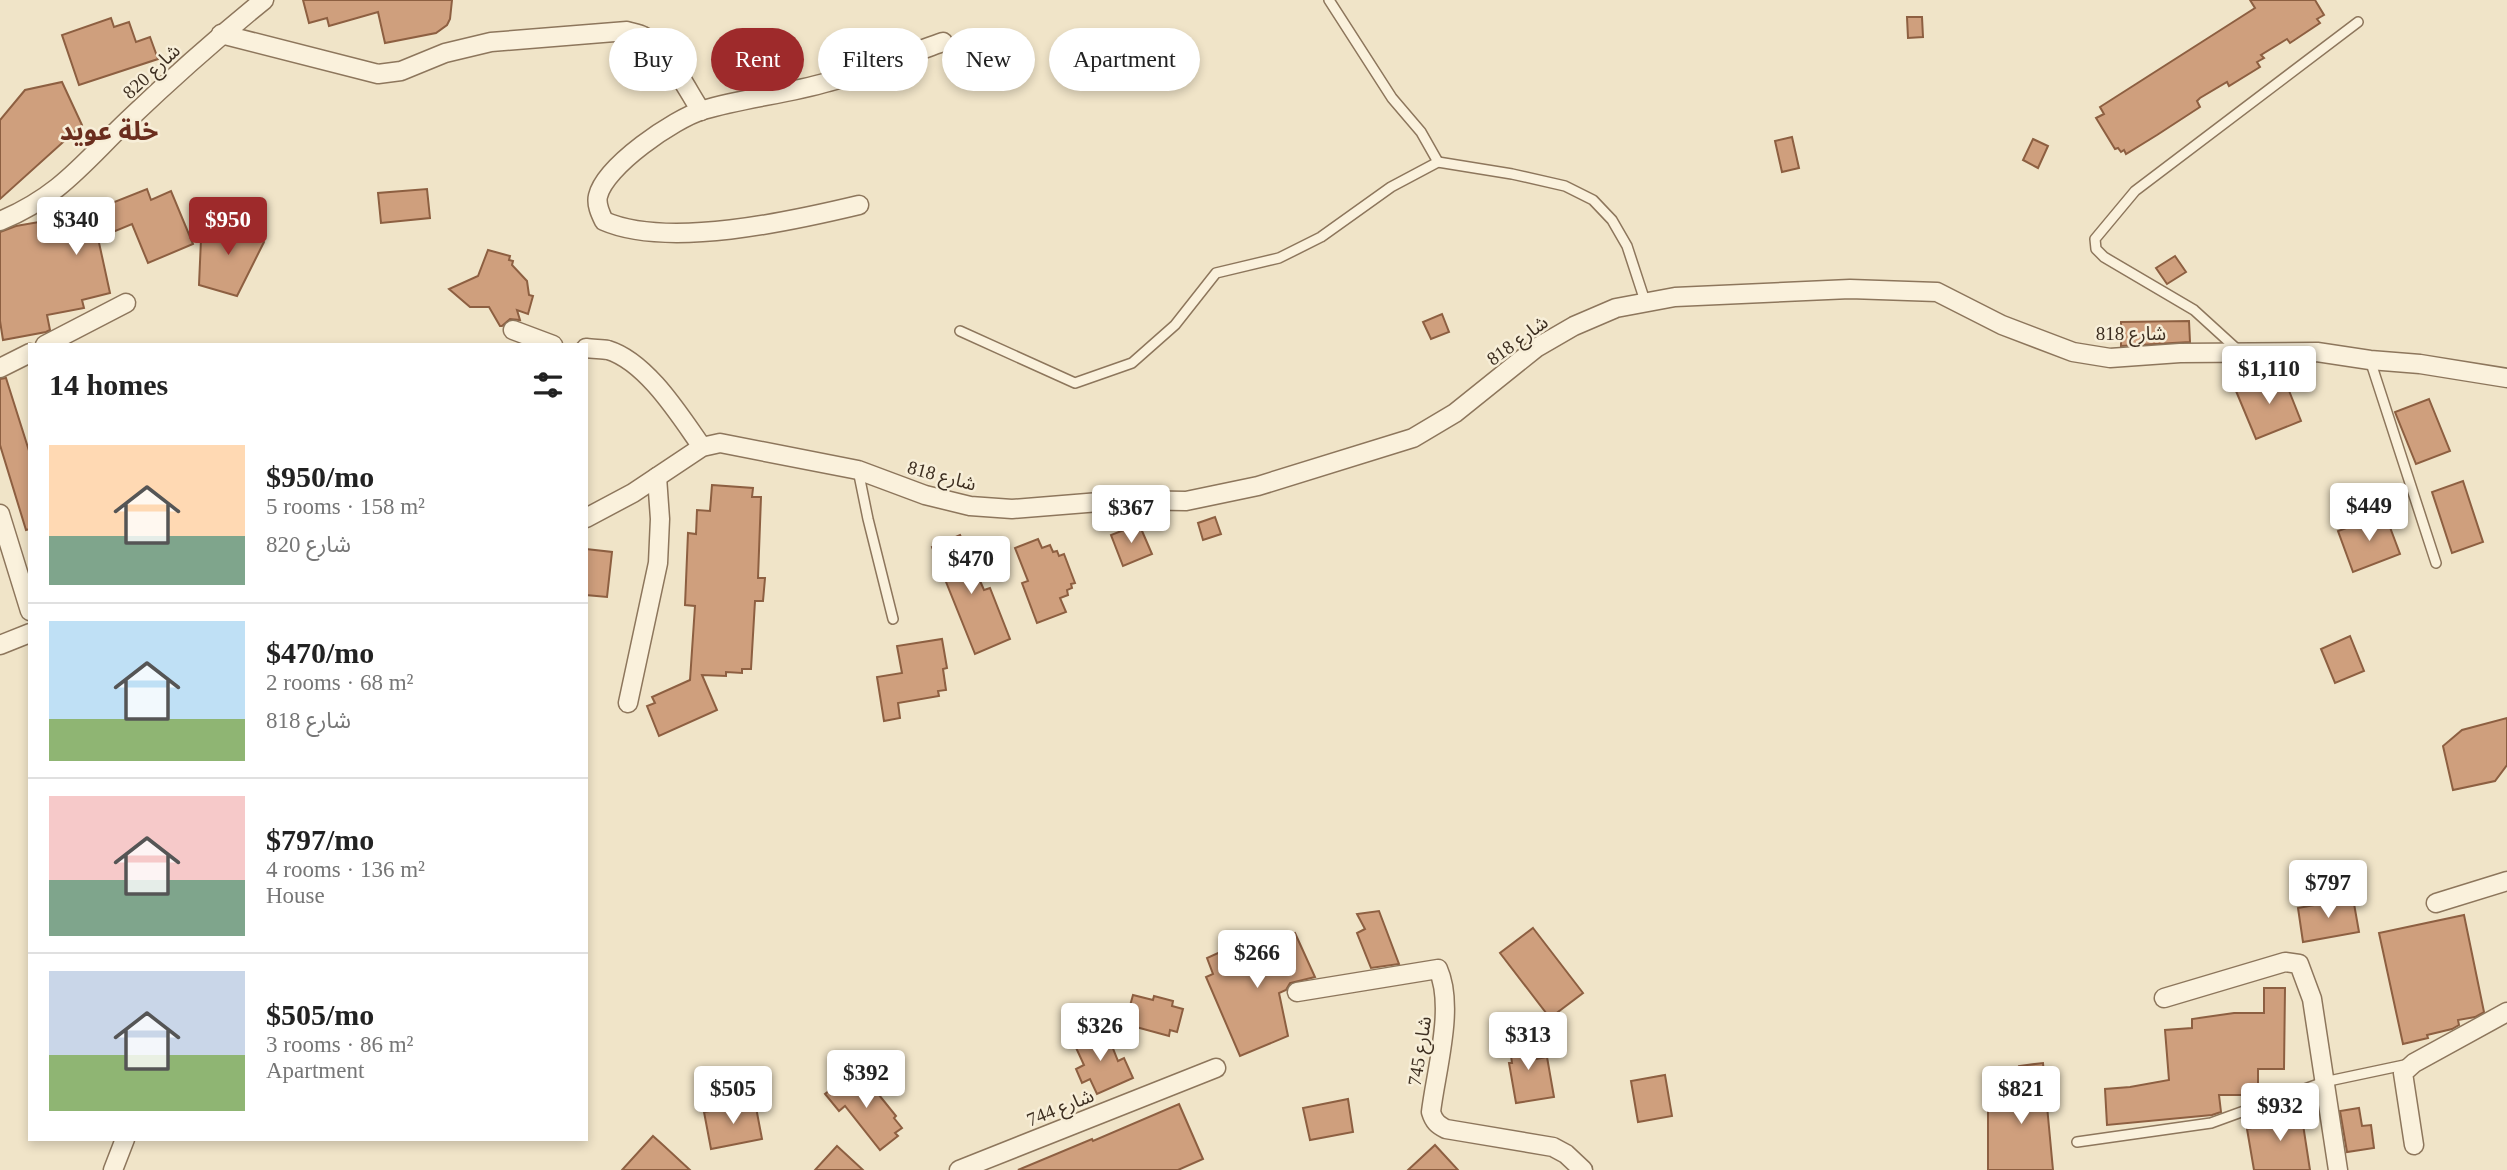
<!DOCTYPE html>
<html lang="en">
<head>
<meta charset="utf-8">
<style>
  body { margin:0; font-family:"Times New Roman","Noto Sans Arabic",serif; background:#f2f2f2; color:#222; height:100vh; display:flex; flex-direction:column; font-size:26px; white-space:nowrap }
  * { box-sizing:border-box; margin:0 }
  p { font-size:23px; color:#767676 }
  .icon { flex:none; width:38px; height:38px; fill:none; stroke:currentColor; stroke-width:2; stroke-linecap:round; stroke-linejoin:round }
  .map { position:relative; flex:1; overflow:hidden }
  .sheet { position:absolute; left:28px; top:343px; width:560px; height:798px; display:flex; flex-direction:column; background:#fff; border-radius:0px; box-shadow:0 4px 10px #0003 }
  .sheet>* { flex:none }
  .banner { position:absolute; left:609px; top:28px; width:665px; height:63px; display:flex; gap:14px }
  .price { position:absolute; translate:-50% -60px; padding:0 16px; border-radius:7px; background:#fff; color:#222; font-size:23px; line-height:46px; filter:drop-shadow(0 2px 4px #0008) }
  .price::after { content:''; position:absolute; left:50%; top:42px; width:21px; height:16px; margin-left:-10px; background:inherit; clip-path:polygon(0 0,100% 0,50% 100%) }
  .price.current { background:#9e2a2b; color:#fff }
  ul { padding:0; list-style:none }
  li { display:flex; align-items:center; gap:21px; height:175px; padding:0 21px }
  li+li { border-top:2px solid #e0e0e0 }
  li span { display:grid; place-items:center; flex:none; width:196px; height:140px; border-radius:0px; color:#555 }
  li>.icon { margin-inline-start:auto }
  span .icon { width:84px; height:84px; fill:#fffc; stroke-width:1 }
  li b { font-size:30px }
  h2 { display:flex; justify-content:space-between; align-items:center; height:84px; padding:0 21px; font-size:30px }
  .tag { padding:0 24px; border-radius:32px; background:#fff; box-shadow:0 4px 10px #0003; font-size:24px; line-height:63px }
  .tag.current { background:#9e2a2b; color:#fff }
  .map>svg:first-child { display:block }
</style>
</head>
<body>
<div class="map">
<svg width="2507" height="1170" viewBox="0 0 2507 1170">
  <rect width="100%" height="100%" fill="#f0e4c8"/>
  <!-- building -->
  <g fill="#cf9f7d" stroke="#8d5f41" stroke-width="2">
    <path d="M303,0H452L450,19L447,25L436,33L385,43L378,12L329,26L327,18L309,23Z"/>
    <path d="M2250,0H2315L2324,15L2317,19L2320,23L2290,43L2287,39L2261,55L2264,58L2257,62L2260,67L2229,86L2227,82L2200,98L2197,101L2200,107L2157,135L2126,154L2124,150L2121,152L2118,148L2115,149L2096,118L2104,114L2100,107L2255,8Z"/>
    <path d="M1907,17H1922L1923,37L1908,38Z"/>
    <path d="M111,18L114,27L129,22L136,42L150,37L158,59L79,85L62,35Z"/>
    <path d="M62,82L82,125L0,199V120L25,90Z"/>
    <path d="M1792,137L1799,168L1782,172L1775,141Z"/>
    <path d="M2033,139L2048,146L2038,168L2023,160Z"/>
    <path d="M147,189L151,200L171,191L193,244L148,263L132,224L98,238L110,293L82,300L84,308L47,315L50,330L46,332L3,340L0,321V232L16,226L45,221L44,212L89,201L92,211Z"/>
    <path d="M427,189L430,218L381,223L378,193Z"/>
    <path d="M233,218L264,242L237,296L199,285L201,239Z"/>
    <path d="M488,250L510,256L509,260L513,261L512,265L527,281L529,295L533,296L528,314L517,310L520,320L510,319L502,326H500L489,307H470L449,289L478,276Z"/>
    <path d="M2175,256L2186,272L2167,284L2156,268Z"/>
    <path d="M1442,314L1449,332L1431,339L1423,322Z"/>
    <path d="M2189,321L2190,342L2121,346V322Z"/>
    <path d="M2282,373L2301,421L2256,439L2236,391Z"/>
    <path d="M6,378L30,454V529L26,530L0,445V379Z"/>
    <path d="M2429,399L2450,451L2416,464L2395,412Z"/>
    <path d="M2463,481L2483,542L2452,553L2432,492Z"/>
    <path d="M712,485L753,488L752,497H761L758,578H765L763,601H755L751,669H742V673L726,672V676L702,675L717,710L659,736L647,706L655,703L652,697L690,680L695,606L685,605L688,533L696,534L697,510L710,511Z"/>
    <path d="M2385,514L2400,554L2353,572L2338,531Z"/>
    <path d="M1215,517L1221,534L1203,540L1198,523Z"/>
    <path d="M1139,524L1152,554L1123,566L1111,535Z"/>
    <path d="M960,535L984,590L990,588L1010,639L975,654L932,547Z"/>
    <path d="M1038,539L1042,548L1050,545L1053,552L1057,551L1059,556L1064,554L1075,583L1071,584L1072,588L1067,590L1068,595L1060,598L1066,612L1037,623L1022,583L1028,581L1015,548Z"/>
    <path d="M586,549L612,552L607,597L586,595Z"/>
    <path d="M2350,636L2364,671L2335,683L2321,649Z"/>
    <path d="M942,639L947,668L943,669L946,690L938,691L939,696L898,703L900,718L884,721L877,677L902,673L897,646Z"/>
    <path d="M2507,718V765L2495,781L2453,790L2443,746L2462,730Z"/>
    <path d="M2353,898L2359,932L2303,942L2298,908Z"/>
    <path d="M1379,911L1399,964L1371,968L1357,933L1365,929L1357,914Z"/>
    <path d="M2464,915L2484,1012L2475,1017L2458,1020L2459,1025L2452,1029L2427,1035L2428,1038L2403,1044L2379,933Z"/>
    <path d="M1533,928L1583,993L1550,1018L1500,953Z"/>
    <path d="M1295,933L1315,977L1290,983L1286,990L1279,993L1288,1036L1240,1056L1206,977L1213,974L1207,958L1240,943L1245,956Z"/>
    <path d="M2264,988H2285L2284,1069H2258V1095H2219L2221,1112L2212,1115L2107,1125L2105,1089L2130,1087L2169,1080L2165,1030L2192,1028V1019L2234,1013H2264Z"/>
    <path d="M1133,995L1153,1000L1154,996L1173,1001L1172,1006L1183,1009L1177,1032L1170,1030L1169,1036L1125,1024Z"/>
    <path d="M1093,1030L1100,1045L1110,1041L1118,1061L1124,1058L1133,1078L1097,1094L1090,1079L1082,1083L1076,1069L1084,1065L1072,1039Z"/>
    <path d="M1527,1032L1530,1060L1547,1057L1554,1097L1516,1103L1509,1063H1512L1508,1034Z"/>
    <path d="M2043,1063L2053,1170H1988V1095H2022L2019,1066Z"/>
    <path d="M1665,1075L1672,1116L1638,1122L1631,1081Z"/>
    <path d="M847,1077L852,1083L858,1078L867,1089L871,1085L896,1116L894,1118L902,1128L895,1133L898,1136L880,1150L845,1106L839,1111L825,1094Z"/>
    <path d="M1348,1099L1353,1132L1310,1140L1303,1108Z"/>
    <path d="M755,1102L762,1139L711,1149L704,1112Z"/>
    <path d="M1179,1104L1203,1159L1178,1170H1018L1092,1139L1093,1141Z"/>
    <path d="M2300,1105L2310,1170H2254L2247,1129L2279,1123L2277,1109Z"/>
    <path d="M2359,1108L2362,1126L2371,1125L2374,1148L2347,1152L2340,1111Z"/>
    <path d="M653,1136L663,1145L690,1170H622Z"/>
    <path d="M1435,1145L1458,1170H1408Z"/>
    <path d="M837,1146L863,1170H815Z"/>
  </g>
  <g fill="none" stroke-linecap="round" stroke-linejoin="round">
    <!-- service casing -->
    <g stroke="#8d765c" stroke-width="12">
      <g id="service">
        <path d="M1329,0L1392,98L1421,132L1438,162"/>
        <path d="M960,331L1075,383L1132,363L1175,325L1216,273L1279,258L1321,237L1391,187L1438,162L1512,174L1565,186L1593,200L1612,220L1627,246L1645,301"/>
        <path d="M2239,351L2194,310L2104,257L2096,249L2095,239L2135,191L2358,22"/>
        <path d="M2370,360L2436,563"/>
        <path d="M858,470L868,519L893,619"/>
        <path d="M2077,1142L2211,1123L2324,1082L2409,1064"/>
      </g>
    </g>
    <!-- minor casing -->
    <g stroke="#8d765c" stroke-width="21">
      <g id="minor">
        <path d="M221,34L378,74L401,71L445,53L491,42L627,31C632,33 638,33 643,36C666,46 687,90 701,111"/>
        <path d="M859,205C792,221 668,249 604,221C600,213 596,204 598,196C605,166 674,119 703,110C744,98 787,94 828,82C867,72 905,55 943,42"/>
        <path d="M0,221C60,196 83,163 128,120C172,78 217,38 264,0"/>
        <path d="M513,330L553,345"/>
        <path d="M45,345L126,303"/>
        <path d="M586,348C593,349 602,349 608,350C647,362 680,416 702,447"/>
        <path d="M0,368L30,353"/>
        <path d="M0,514L30,611"/>
        <path d="M586,518L633,493L702,447L720,443L858,470L925,495L970,506L1012,509L1124,500L1186,501L1258,486L1413,438L1455,413L1536,348L1574,326L1616,308L1675,297L1850,289L1937,292L2002,325L2073,352L2110,358L2180,353L2317,352L2370,360L2420,364L2507,378"/>
        <path d="M0,645L30,633"/>
        <path d="M628,703L658,563L660,519L657,477"/>
        <path d="M2436,903L2507,881"/>
        <path d="M1297,992L1438,969C1455,1007 1436,1070 1431,1112C1434,1122 1438,1125 1446,1129L1553,1147L1566,1154L1583,1170"/>
        <path d="M2164,998L2285,962L2299,964L2312,999L2338,1170"/>
        <path d="M2414,1145L2403,1073L2414,1063L2507,1012"/>
        <path d="M113,1170L125,1139"/>
        <path d="M959,1170L1216,1068"/>
      </g>
    </g>
    <!-- service -->
    <use href="#service" stroke="#faf1dc" stroke-width="9"/>
    <!-- minor -->
    <use href="#minor" stroke="#faf1dc" stroke-width="18"/>
  </g>
  <g text-anchor="middle" stroke-width="5" stroke-linejoin="round" paint-order="stroke">
    <!-- street labels -->
    <g font-size="19" fill="#3d2e20" stroke="#f7eed8">
      <text transform="translate(151 71) rotate(-43)" y="7">شارع 820</text>
      <text x="2131" y="340">شارع 818</text>
      <text transform="translate(1517 340) rotate(-36)" y="7">شارع 818</text>
      <text transform="translate(942 475) rotate(15)" y="7">شارع 818</text>
      <text transform="translate(1419 1051) rotate(-81)" y="7">شارع 745</text>
      <text transform="translate(1060 1107) rotate(-22)" y="7">شارع 744</text>
    </g>
    <!-- district labels -->
    <g font-size="26" font-weight="bold" fill="#6b2e1e" stroke="#f7eed8">
      <text x="109" y="140">خلة عويد</text>
    </g>
  </g>
</svg>
<b class="price" style="left:76px;top:257px">$340</b>
<b class="price current" style="left:228px;top:257px">$950</b>
<b class="price" style="left:2269px;top:406px">$1,110</b>
<b class="price" style="left:2369px;top:543px">$449</b>
<b class="price" style="left:1131px;top:545px">$367</b>
<b class="price" style="left:971px;top:596px">$470</b>
<b class="price" style="left:2328px;top:920px">$797</b>
<b class="price" style="left:1257px;top:990px">$266</b>
<b class="price" style="left:1100px;top:1063px">$326</b>
<b class="price" style="left:1528px;top:1072px">$313</b>
<b class="price" style="left:866px;top:1110px">$392</b>
<b class="price" style="left:733px;top:1126px">$505</b>
<b class="price" style="left:2021px;top:1126px">$821</b>
<b class="price" style="left:2280px;top:1143px">$932</b>
<div class="banner">
<a class="tag">Buy</a>
<a class="tag current">Rent</a>
<a class="tag">Filters</a>
<a class="tag">New</a>
<a class="tag">Apartment</a>
</div>
<section class="sheet">
<h2>14 homes<svg class="icon" aria-label="filters" viewBox="0 0 24 24"><path d="M4 7h16M4 17h16"/><circle cx="9" cy="7" r="2"/><circle cx="15" cy="17" r="2"/></svg></h2>
<ul>
<li><span style="background:linear-gradient(#ffd9b3 65%,#7fa58c 0)"><svg class="icon" aria-label="home" viewBox="0 0 24 24"><path d="M3 11l9-7 9 7M6 9v11h12V9"/></svg></span><div><b>$950/mo</b><p>5 rooms · 158 m²</p><p>شارع 820</p></div></li>
<li><span style="background:linear-gradient(#bfe0f5 70%,#8fb573 0)"><svg class="icon" aria-label="home" viewBox="0 0 24 24"><path d="M3 11l9-7 9 7M6 9v11h12V9"/></svg></span><div><b>$470/mo</b><p>2 rooms · 68 m²</p><p>شارع 818</p></div></li>
<li><span style="background:linear-gradient(#f6c9c9 60%,#7fa58c 0)"><svg class="icon" aria-label="home" viewBox="0 0 24 24"><path d="M3 11l9-7 9 7M6 9v11h12V9"/></svg></span><div><b>$797/mo</b><p>4 rooms · 136 m²</p><p>House</p></div></li>
<li><span style="background:linear-gradient(#c9d6e8 60%,#8fb573 0)"><svg class="icon" aria-label="home" viewBox="0 0 24 24"><path d="M3 11l9-7 9 7M6 9v11h12V9"/></svg></span><div><b>$505/mo</b><p>3 rooms · 86 m²</p><p>Apartment</p></div></li>
</ul>
</section>
</div>
</body>
</html>
